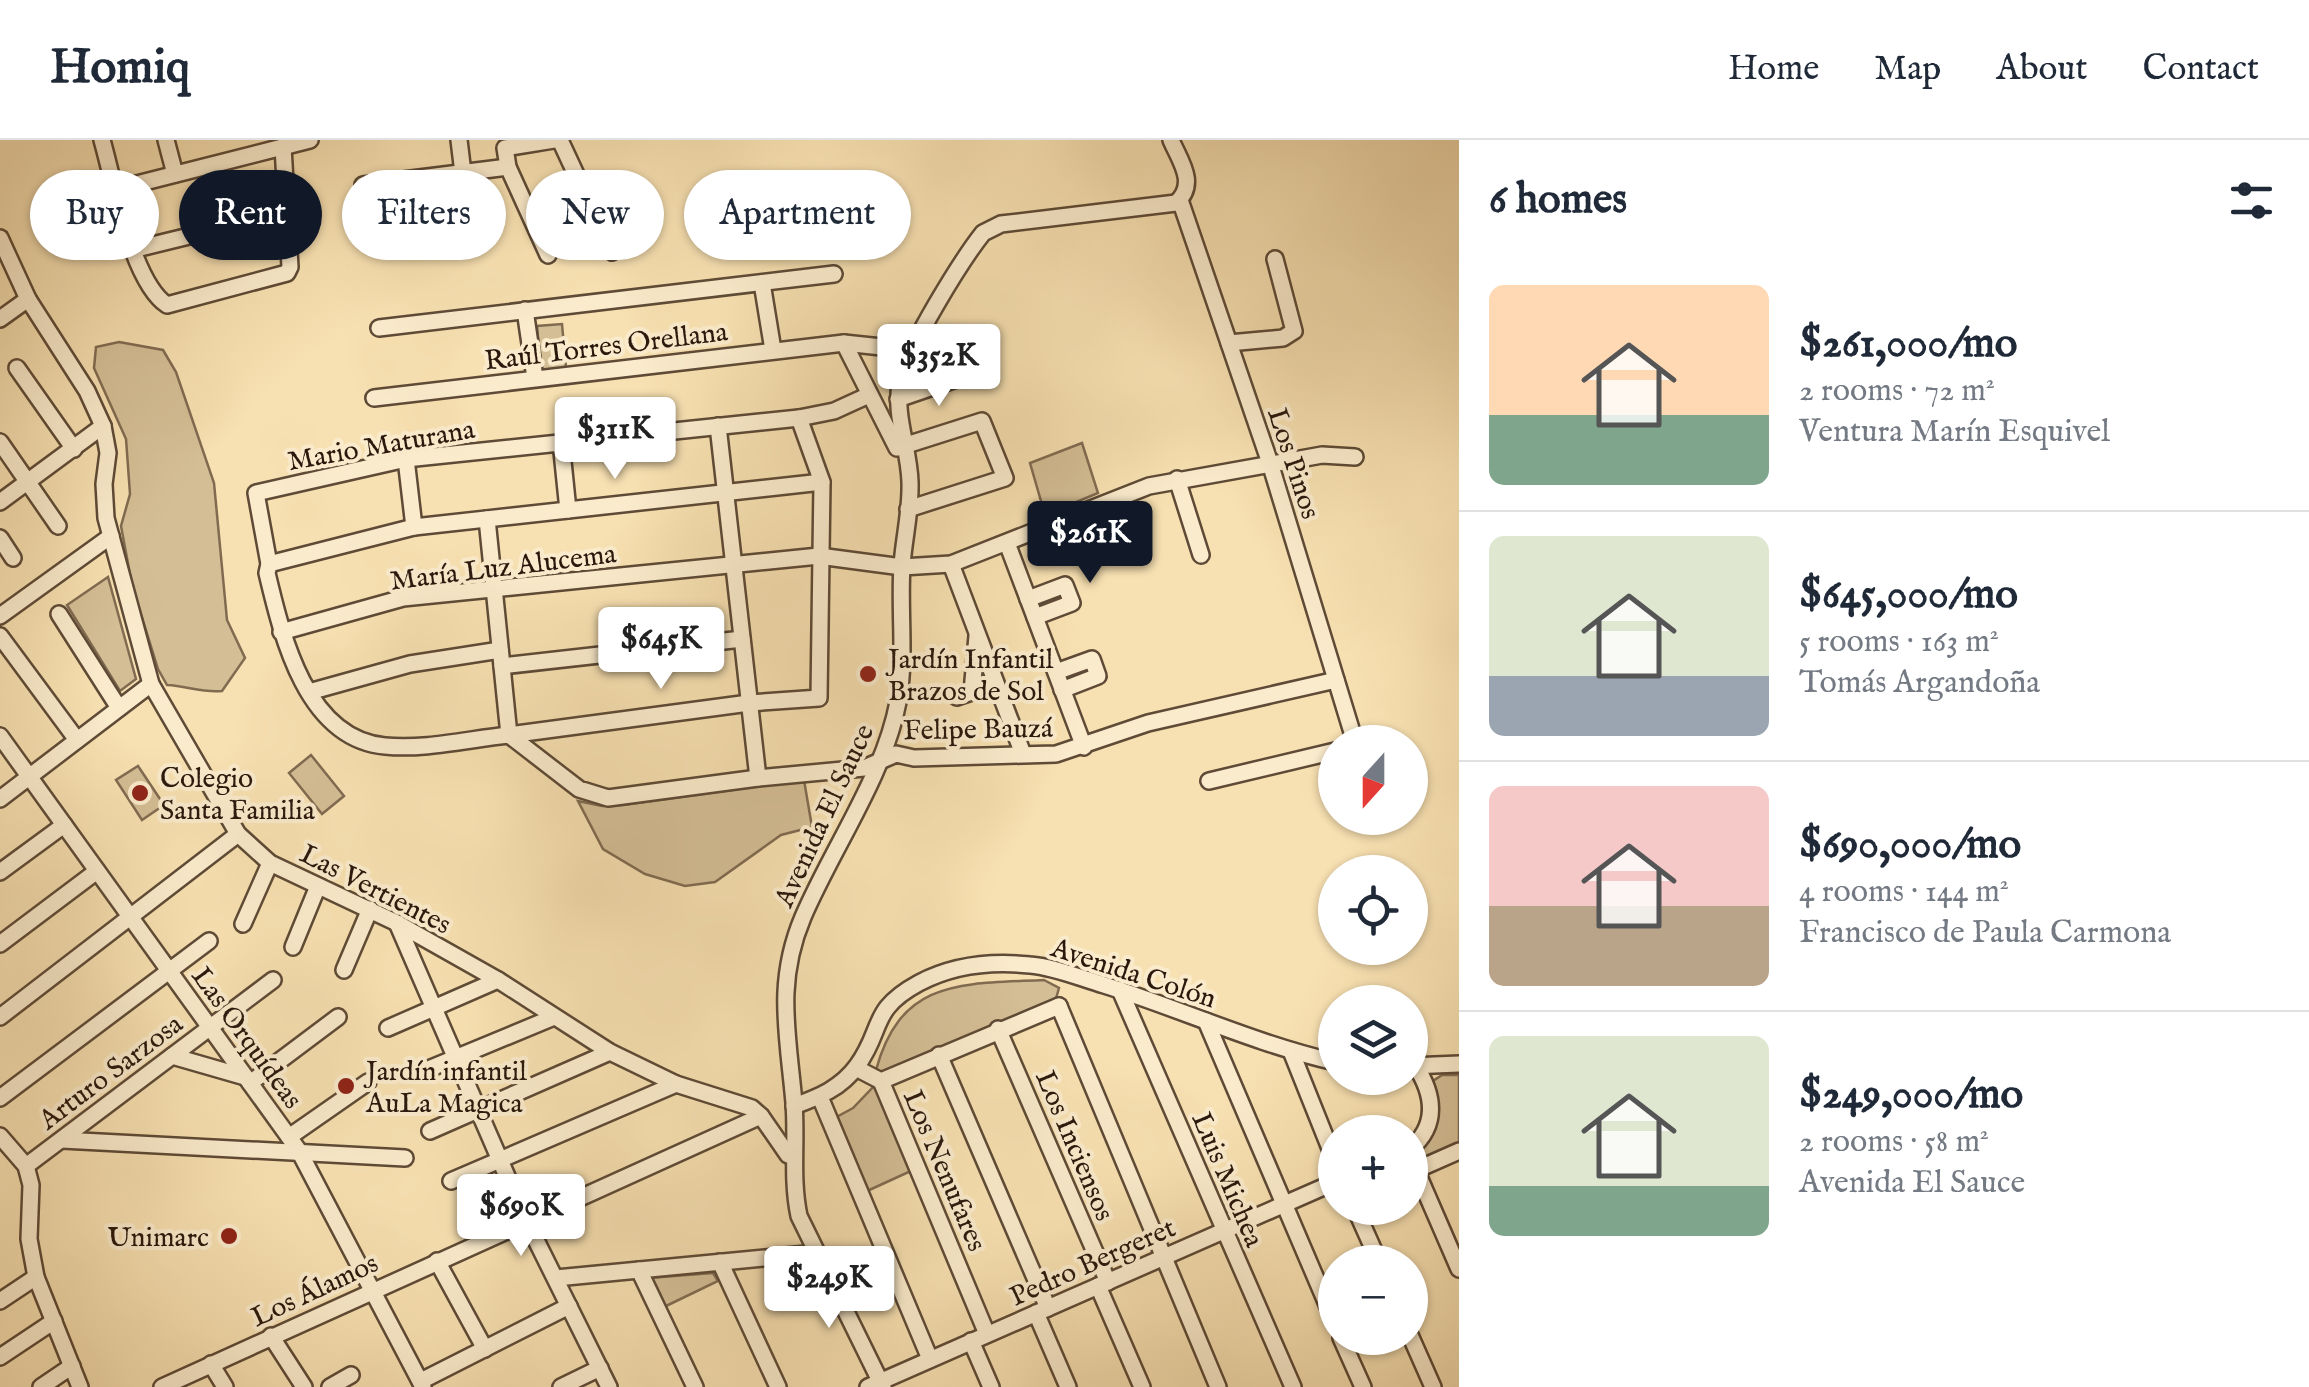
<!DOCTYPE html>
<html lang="en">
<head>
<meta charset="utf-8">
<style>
  body { margin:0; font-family:"IM FELL English",serif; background:#f6f6f7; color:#1f2937; height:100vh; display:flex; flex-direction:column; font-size:38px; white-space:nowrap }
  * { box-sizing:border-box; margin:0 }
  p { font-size:32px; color:#747a83 }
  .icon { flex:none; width:55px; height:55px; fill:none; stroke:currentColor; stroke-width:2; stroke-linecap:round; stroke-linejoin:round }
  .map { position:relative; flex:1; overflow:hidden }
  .side { display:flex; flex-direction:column; background:#fff; width:850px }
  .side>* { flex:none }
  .banner { position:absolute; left:30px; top:30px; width:950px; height:90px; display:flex; gap:20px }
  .needle { width:65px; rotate:201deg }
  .buttons { position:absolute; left:1318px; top:585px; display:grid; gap:20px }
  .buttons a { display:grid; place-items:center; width:110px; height:110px; border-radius:50%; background:#fff; box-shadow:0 2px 8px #0004; font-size:50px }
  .price { position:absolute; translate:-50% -85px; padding:0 22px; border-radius:10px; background:#fff; color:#222; font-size:32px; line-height:65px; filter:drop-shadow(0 2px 5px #0008) }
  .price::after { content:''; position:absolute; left:50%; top:60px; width:30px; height:22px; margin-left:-15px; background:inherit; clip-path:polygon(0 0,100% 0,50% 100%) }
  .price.selected { background:#111827; color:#fff }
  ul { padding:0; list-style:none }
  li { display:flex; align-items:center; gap:30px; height:250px; padding:0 30px }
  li+li { border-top:2px solid #e0e1e3 }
  li span { display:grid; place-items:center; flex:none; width:280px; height:200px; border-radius:15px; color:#555 }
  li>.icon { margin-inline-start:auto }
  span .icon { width:120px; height:120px; fill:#fffc; stroke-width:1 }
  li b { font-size:42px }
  h2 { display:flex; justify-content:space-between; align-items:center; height:120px; padding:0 30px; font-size:42px }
  .chip { padding:0 35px; border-radius:45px; background:#fff; box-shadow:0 2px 8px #0004; font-size:35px; line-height:90px }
  .chip.selected { background:#111827; color:#fff }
  header { display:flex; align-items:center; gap:60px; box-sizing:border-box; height:140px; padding:0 50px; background:#fff; border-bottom:2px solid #e0e1e3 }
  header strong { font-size:48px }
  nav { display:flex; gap:55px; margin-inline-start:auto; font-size:35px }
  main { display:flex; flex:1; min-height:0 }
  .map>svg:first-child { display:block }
</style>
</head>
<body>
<header>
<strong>Homiq</strong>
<nav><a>Home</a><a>Map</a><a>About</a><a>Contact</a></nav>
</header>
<main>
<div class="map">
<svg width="1459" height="1247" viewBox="0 0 1459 1247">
  <rect width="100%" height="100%" fill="#f7e0b1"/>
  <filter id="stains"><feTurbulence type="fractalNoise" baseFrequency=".002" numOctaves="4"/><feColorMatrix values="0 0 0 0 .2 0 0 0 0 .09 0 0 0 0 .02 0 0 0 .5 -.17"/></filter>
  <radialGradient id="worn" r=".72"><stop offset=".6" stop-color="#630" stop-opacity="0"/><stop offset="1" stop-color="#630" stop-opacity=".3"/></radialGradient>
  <!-- green -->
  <g fill="#d4be95" stroke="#806b51" stroke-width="2.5">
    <path d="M562,184L566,228L541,231L537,186Z"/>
    <path d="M119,202L163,210L176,232L214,343L227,480L245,518L222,551C202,553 187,546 167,545L158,529L132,445L121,386L130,354L126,299L94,228L96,207Z"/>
    <path d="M1082,303L1098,353L1045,375L1030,323Z"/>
    <path d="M108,437L136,539L120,551L67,465Z"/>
    <path d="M311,615L344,656L322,674L289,633Z"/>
    <path d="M138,626L164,665L142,680L116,640Z"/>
    <path d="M804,640L812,687L781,695L715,742L685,746L645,734L603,709L578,661L602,666L623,665Z"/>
    <path d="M1044,840L1059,848L1055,862L884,936L876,930C901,838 962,844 1044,840Z"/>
    <path d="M1442,935H1459V1007L1420,1022L1417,1013C1443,979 1436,979 1433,941Z"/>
    <path d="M877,943L913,1030L865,1052L831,980L853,968Z"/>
    <path d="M713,1133L718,1141L664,1167L648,1138Z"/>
  </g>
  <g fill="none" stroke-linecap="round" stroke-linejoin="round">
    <!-- minor casing -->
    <g stroke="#5e4a36" stroke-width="20">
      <g id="minor">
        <path d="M102,0C114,42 132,142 167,165L287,133L290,127L283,7"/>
        <path d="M166,0L175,34"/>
        <path d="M459,0L463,33"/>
        <path d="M560,0L612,112"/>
        <path d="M363,45L508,27"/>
        <path d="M117,49L310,0"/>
        <path d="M1180,60L1270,323L1355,602"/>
        <path d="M0,98L28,159L87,251L103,286L108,313L104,344L106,378L151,544L238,694L270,723L397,783L498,840L610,912L676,944L752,968L761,976L788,1015L794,1017"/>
        <path d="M132,110L287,72"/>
        <path d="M548,115L508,27L505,8L554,0"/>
        <path d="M762,143L773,210"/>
        <path d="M525,170L535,238"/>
        <path d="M0,179L28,159"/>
        <path d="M379,188L834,134"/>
        <path d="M844,203L897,308L982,281L1005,338L908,369"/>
        <path d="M1229,203L1283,198L1294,191L1275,119"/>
        <path d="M17,228L74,309"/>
        <path d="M869,255L834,271L799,278L406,319L256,353L269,424L267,433C282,496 306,599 385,606C425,610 469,599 509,595L579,649L608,658L758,638L864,628L896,614L914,618L1056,614L1148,583L1336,540"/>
        <path d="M374,258L844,203L910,210"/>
        <path d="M898,259L965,236"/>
        <path d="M718,286L758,638"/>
        <path d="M0,302L58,386"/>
        <path d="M561,302L568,370"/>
        <path d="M406,319L414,387"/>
        <path d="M1177,339L1201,415"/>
        <path d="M0,362L103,286"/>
        <path d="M487,379L509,595L749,563L819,558L822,342L799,278"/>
        <path d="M0,398L13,418"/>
        <path d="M1007,403L1084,607"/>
        <path d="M269,424L414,387L822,342"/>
        <path d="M951,424L1023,614"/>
        <path d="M1028,459L1065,445L1072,463L1035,477"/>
        <path d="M59,474L119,568"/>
        <path d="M0,476L111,396"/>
        <path d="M281,492L403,458L819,416L902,427L951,424L1149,346L1322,315L1355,317"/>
        <path d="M0,496L77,600"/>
        <path d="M502,526L742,499"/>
        <path d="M1056,532L1092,519L1098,536L1062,550"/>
        <path d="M309,552L410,524L500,510"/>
        <path d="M972,552L977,496"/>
        <path d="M957,557L972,552H1001"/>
        <path d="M0,596L299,1011L423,1247"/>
        <path d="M1209,641L1335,611"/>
        <path d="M0,659L151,544"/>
        <path d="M0,732L64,685"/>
        <path d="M397,783L526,1080L609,1247"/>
        <path d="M243,784L270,723"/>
        <path d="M0,804L97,731"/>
        <path d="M293,807L318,746"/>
        <path d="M344,830L370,769"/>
        <path d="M1120,850L1293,1247"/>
        <path d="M1059,866L1218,1247"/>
        <path d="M0,877L238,694"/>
        <path d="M1206,881L1335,1183"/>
        <path d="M388,888L498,840"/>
        <path d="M998,889L1108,1142"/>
        <path d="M1291,911L1335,1021"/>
        <path d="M939,915L1048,1168"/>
        <path d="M172,916L245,937"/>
        <path d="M1410,926L1459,924"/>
        <path d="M856,928L881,941L1059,866"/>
        <path d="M419,933L554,877"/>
        <path d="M881,941L987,1194"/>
        <path d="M250,943L338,877"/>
        <path d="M820,957L930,1219"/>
        <path d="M0,958L209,801"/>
        <path d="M794,966C819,957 841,948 857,926C884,889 869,870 919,843C953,825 992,821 1030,825C1055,827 1080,838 1104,845C1181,869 1256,904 1335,922"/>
        <path d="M430,991L610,912"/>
        <path d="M0,996L26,1026L31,1045L29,1099L36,1137L80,1247"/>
        <path d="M289,997L368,942"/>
        <path d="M62,1000L405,1018"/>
        <path d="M1410,1009C1439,985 1434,954 1415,925"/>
        <path d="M1410,1016L1459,1129"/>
        <path d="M26,1026L273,840"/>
        <path d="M1416,1030L1459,1011"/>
        <path d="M451,1041L676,944"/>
        <path d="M1355,1068L1379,1122"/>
        <path d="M437,1121L485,1209"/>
        <path d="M720,1122L778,1247"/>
        <path d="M639,1130L695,1247"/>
        <path d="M556,1138L816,1113"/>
        <path d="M1098,1146L1142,1247"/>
        <path d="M0,1161L36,1137"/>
        <path d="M1036,1173L1068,1247"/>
        <path d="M1410,1195L1433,1247"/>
        <path d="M271,1196L304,1247"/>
        <path d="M1341,1198L1363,1247"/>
        <path d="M971,1201L991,1247"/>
        <path d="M0,1217L54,1181"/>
        <path d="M211,1224L225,1247"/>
        <path d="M421,1241L569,1166"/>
        <path d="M41,1247L72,1226"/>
        <path d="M162,1247L761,976"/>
        <path d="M330,1247L351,1235"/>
        <path d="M561,1247L600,1228"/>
        <path d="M868,1247L1335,1042"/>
        <path d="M883,1247L799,1076C791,1038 797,1001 794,963C788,894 775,843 803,777C833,707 884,636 898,562C906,517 899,471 902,425C904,398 911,370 910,342C909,306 893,275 901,238C909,205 961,121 983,93L1001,84L1176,63C1198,44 1180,21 1171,0"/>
      </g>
    </g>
    <!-- minor -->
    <use href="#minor" stroke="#faebcc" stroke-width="15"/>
  </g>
  <!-- markers -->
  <g fill="#8f2418" stroke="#faebcc" stroke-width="4">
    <circle cx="868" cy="534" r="10"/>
    <circle cx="140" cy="653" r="10"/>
    <circle cx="346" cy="946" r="10"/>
    <circle cx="229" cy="1096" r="10"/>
  </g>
  <g text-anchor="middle" stroke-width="8" stroke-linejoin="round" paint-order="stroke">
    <!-- street labels -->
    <g font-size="28" fill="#2b180d" stroke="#faebcc">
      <text transform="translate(606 205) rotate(-7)" y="10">Raúl Torres Orellana</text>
      <text transform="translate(381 304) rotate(-10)" y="10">Mario Maturana</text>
      <text transform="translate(1295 323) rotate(72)" y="10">Los Pinos</text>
      <text transform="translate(503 426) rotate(-7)" y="10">María Luz Alucema</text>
      <text transform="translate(978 588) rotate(-1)" y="10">Felipe Bauzá</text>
      <text transform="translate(823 675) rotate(-65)" y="10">Avenida El Sauce</text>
      <text transform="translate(376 748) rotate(27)" y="10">Las Vertientes</text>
      <text transform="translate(1134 832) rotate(18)" y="10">Avenida Colón</text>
      <text transform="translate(248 897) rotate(54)" y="10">Las Orquídeas</text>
      <text transform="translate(110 931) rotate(-37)" y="10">Arturo Sarzosa</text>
      <text transform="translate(1076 1005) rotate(67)" y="10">Los Inciensos</text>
      <text transform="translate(946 1030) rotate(67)" y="10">Los Nenufares</text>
      <text transform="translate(1229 1039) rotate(67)" y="10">Luis Michea</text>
      <text transform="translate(1092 1121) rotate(-24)" y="10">Pedro Bergeret</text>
      <text transform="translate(314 1149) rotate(-25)" y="10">Los Álamos</text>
    </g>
    <!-- poi labels -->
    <g font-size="28" fill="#2b180d" stroke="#faebcc" text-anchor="start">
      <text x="888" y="528">Jardín Infantil<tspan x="888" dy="32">Brazos de Sol</tspan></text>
      <text x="160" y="647">Colegio<tspan x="160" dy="32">Santa Familia</tspan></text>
      <text x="366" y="940">Jardín infantil<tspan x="366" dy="32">AuLa Magica</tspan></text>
      <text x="209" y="1106" text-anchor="end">Unimarc</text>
    </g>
  </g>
  <rect width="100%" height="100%" filter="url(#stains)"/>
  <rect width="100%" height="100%" fill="url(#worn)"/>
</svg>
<div class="buttons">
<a><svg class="needle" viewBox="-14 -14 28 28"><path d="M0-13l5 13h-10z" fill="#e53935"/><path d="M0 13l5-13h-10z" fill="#747a83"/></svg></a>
<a><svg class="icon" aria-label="locate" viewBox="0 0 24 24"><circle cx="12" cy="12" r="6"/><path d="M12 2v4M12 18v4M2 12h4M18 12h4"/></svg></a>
<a><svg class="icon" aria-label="layers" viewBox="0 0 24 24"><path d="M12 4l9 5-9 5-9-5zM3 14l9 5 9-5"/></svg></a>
<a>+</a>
<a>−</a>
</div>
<b class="price" style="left:939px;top:269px">$352K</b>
<b class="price" style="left:615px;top:342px">$311K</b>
<b class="price selected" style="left:1090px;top:446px">$261K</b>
<b class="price" style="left:661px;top:552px">$645K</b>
<b class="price" style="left:521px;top:1119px">$690K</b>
<b class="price" style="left:829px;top:1191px">$249K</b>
<div class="banner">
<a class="chip">Buy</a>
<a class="chip selected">Rent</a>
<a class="chip">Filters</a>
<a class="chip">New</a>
<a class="chip">Apartment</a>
</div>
</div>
<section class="side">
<h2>6 homes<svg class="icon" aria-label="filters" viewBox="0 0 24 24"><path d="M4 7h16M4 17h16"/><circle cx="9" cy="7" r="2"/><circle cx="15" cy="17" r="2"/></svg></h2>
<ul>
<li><span style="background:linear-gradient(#ffd9b3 65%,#7fa58c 0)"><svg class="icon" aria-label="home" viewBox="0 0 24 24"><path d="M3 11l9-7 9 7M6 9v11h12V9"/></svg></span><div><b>$261,000/mo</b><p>2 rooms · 72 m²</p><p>Ventura Marín Esquivel</p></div></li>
<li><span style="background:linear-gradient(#dfe7d0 70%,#9aa5b1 0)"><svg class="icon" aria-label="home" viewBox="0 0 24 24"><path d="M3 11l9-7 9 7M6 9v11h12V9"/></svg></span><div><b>$645,000/mo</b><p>5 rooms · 163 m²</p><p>Tomás Argandoña</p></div></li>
<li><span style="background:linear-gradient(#f6c9c9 60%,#b9a48a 0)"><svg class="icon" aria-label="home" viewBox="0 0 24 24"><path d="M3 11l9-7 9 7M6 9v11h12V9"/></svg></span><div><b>$690,000/mo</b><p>4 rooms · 144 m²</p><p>Francisco de Paula Carmona</p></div></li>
<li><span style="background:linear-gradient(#dfe7d0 75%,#7fa58c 0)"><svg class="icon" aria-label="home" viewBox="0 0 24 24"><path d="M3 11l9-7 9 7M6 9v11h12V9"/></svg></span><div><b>$249,000/mo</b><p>2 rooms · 58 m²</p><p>Avenida El Sauce</p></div></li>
</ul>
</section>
</main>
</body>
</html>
